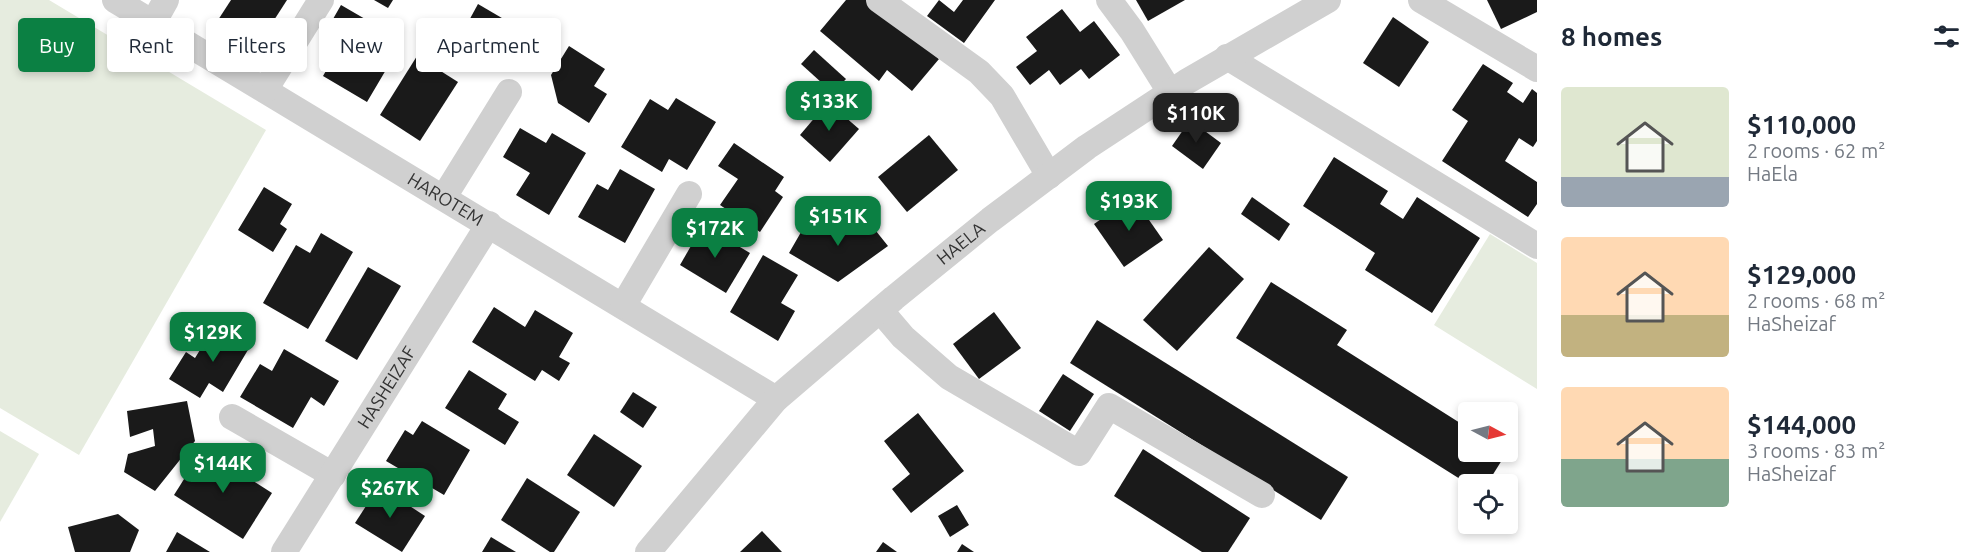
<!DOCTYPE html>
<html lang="en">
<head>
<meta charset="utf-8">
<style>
  body { margin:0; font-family:Ubuntu,sans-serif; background:#f6f6f7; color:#1f2937; height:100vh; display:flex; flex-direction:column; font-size:22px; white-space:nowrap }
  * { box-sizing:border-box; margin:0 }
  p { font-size:20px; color:#747a83 }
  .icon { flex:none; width:33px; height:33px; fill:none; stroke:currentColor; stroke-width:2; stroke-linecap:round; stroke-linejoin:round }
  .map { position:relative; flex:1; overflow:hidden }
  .panel { display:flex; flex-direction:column; background:#fff; width:450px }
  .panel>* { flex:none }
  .guide { position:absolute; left:18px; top:18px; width:570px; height:54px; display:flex; gap:12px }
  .needle { width:39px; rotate:97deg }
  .fabs { position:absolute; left:1458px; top:402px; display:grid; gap:12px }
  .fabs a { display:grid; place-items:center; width:60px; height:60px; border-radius:6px; background:#fff; box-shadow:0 3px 9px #0003; font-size:30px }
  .price { position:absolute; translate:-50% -51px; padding:0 14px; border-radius:12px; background:#0b8043; color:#fff; font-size:20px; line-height:39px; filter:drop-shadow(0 2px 3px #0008) }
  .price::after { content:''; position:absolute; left:50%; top:36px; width:18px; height:14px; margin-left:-9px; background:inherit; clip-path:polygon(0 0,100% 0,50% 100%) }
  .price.on { background:#222; color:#fff }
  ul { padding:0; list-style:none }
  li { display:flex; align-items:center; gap:18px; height:150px; padding:0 24px }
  li span { display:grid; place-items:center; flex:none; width:168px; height:120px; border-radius:6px; color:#555 }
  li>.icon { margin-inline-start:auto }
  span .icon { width:72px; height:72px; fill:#fffc; stroke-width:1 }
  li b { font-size:26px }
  h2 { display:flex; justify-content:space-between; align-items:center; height:72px; padding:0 24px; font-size:26px }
  .pill { padding:0 21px; border-radius:6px; background:#fff; box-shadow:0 3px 9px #0003; font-size:21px; line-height:54px }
  .pill.on { background:#0b8043; color:#fff }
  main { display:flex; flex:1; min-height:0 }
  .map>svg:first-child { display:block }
</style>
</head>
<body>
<main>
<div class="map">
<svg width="1537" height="552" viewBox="0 0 1537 552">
  <rect width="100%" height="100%" fill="#fff"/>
  <!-- green -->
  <g fill="#e6ecdf">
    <path d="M0,0H49L266,130L79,455L0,408Z"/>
    <path d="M1490,234L1537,263V389L1434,325Z"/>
    <path d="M0,431L39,454L0,522Z"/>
  </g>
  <!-- building -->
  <g fill="#1a1a1a">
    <path d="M231,0H287L258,45L218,20Z"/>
    <path d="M374,0H393L388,8Z"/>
    <path d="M846,0H869L939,59L912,91L887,70L879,81L820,31Z"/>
    <path d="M939,0L954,12L963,0H995L964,43L927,16Z"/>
    <path d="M1136,0H1185L1148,21Z"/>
    <path d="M1487,0H1537V12L1501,29Z"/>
    <path d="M478,4L514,25L489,68L454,48Z"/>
    <path d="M341,5L403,41L367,102L323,76L346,36L329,26Z"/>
    <path d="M1062,9L1080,32L1094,21L1120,55L1089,79L1081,69L1060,85L1049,70L1030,85L1016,67L1037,51L1026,37Z"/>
    <path d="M1393,17L1429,42L1399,87L1363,63Z"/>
    <path d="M569,46L605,69L594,86L607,94L589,123L558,103L551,75Z"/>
    <path d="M814,50L846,79L833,93L801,64Z"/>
    <path d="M417,56L458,82L420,141L380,115Z"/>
    <path d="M1483,64L1513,83L1507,92L1523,103L1532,89L1537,93V141L1533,147L1519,138L1505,161L1537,182V204L1528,217L1442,161L1468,121L1452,110Z"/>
    <path d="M676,98L716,122L687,170L669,159L662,172L621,147L650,99L668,110Z"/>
    <path d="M828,102L859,129L830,162L800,135Z"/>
    <path d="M1190,120L1221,143L1203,169L1172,146Z"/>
    <path d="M520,128L546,143L552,133L586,153L549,215L516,195L530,173L503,157Z"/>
    <path d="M929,135L958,170L907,212L878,177Z"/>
    <path d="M734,143L784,177L775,191L783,197L760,232L720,205L738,179L718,166Z"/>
    <path d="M1334,157L1388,191L1380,204L1403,219L1417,197L1480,238L1432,313L1365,270L1375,253L1303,206Z"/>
    <path d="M620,169L655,189L625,243L578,217L597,184L608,190Z"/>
    <path d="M264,187L292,204L280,224L287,229L273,252L238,230Z"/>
    <path d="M1133,197L1163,240L1124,267L1094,224Z"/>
    <path d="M1252,197L1290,224L1279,241L1241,214Z"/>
    <path d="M860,211L888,246L838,282L789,253L808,220L835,233Z"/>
    <path d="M703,225L750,253L726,293L680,265Z"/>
    <path d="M321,233L353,252L308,329L263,303L296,245L310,253Z"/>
    <path d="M1209,247L1244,279L1177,351L1143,320Z"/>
    <path d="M763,255L798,275L781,303L795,311L778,341L730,312Z"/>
    <path d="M368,267L401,286L357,360L325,341Z"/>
    <path d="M1271,282L1347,330L1337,345L1468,428V452H1507L1487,484H1468L1236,338Z"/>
    <path d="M494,307L525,327L535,310L573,333L559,357L570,363L559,381L542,370L535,381L472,342Z"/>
    <path d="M994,312L1021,348L979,379L953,344Z"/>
    <path d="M1097,320L1348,477L1321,520L1070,363Z"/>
    <path d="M233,324L255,338L223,392L209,383L200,398L169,379L186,352L195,358L208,337L220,344Z"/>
    <path d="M284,349L339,381L324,406L311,397L293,428L240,397L260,364L272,371Z"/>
    <path d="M469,370L507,394L498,409L519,422L505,445L445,408Z"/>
    <path d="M1063,374L1094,394L1070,431L1039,411Z"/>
    <path d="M633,392L657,407L643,428L620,412Z"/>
    <path d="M187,401L195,441L155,491L124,472L128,454L155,446L153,429L130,437L127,411Z"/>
    <path d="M918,413L964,471L911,513L892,489L910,474L884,441Z"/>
    <path d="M422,421L470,450L444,495L386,461L405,430L413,435Z"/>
    <path d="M594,434L642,466L614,507L567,475Z"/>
    <path d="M1508,438L1513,442L1508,451Z"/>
    <path d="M203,449L272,493L243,539L174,495Z"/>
    <path d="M1143,449L1250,518L1228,552H1202L1114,496Z"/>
    <path d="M527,478L580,512L554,552H550L501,520Z"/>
    <path d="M379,486L425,516L402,552L355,523Z"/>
    <path d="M957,505L969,525L950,537L938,516Z"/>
    <path d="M118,514L139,530L130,552H75L68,527Z"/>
    <path d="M762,531L782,552H740Z"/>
    <path d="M177,532L210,552H166Z"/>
    <path d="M491,537L516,552H482Z"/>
    <path d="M883,542L897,552H876Z"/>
    <path d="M962,544L974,552H957Z"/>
  </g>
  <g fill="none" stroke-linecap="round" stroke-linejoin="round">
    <!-- minor -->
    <g stroke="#d0d0d0" stroke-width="26">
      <path id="s1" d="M115,0L776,399"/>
      <path d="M879,0L979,72L1002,96L1049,176"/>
      <path d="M1109,0L1132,31L1170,92"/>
      <path d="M1421,0L1537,69"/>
      <path d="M153,23L166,0"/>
      <path d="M1227,57L1537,246"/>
      <path d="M265,90L321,0"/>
      <path d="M444,197L509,92"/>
      <path d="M623,306L689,194"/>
      <path d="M880,310L903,337L949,377L1079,453L1109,406L1262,495"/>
      <path d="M232,417L333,475"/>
      <path id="s2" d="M284,552L489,224"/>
      <path id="s3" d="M648,552L776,399L894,298L990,220L1087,147L1186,82L1328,0"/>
    </g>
  </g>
  <g text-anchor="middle" stroke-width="6" stroke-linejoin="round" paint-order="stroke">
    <!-- street labels -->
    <g font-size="18" fill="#333" stroke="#fff">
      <text dy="6" stroke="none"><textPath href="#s1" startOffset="386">HAROTEM</textPath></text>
      <text dy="6" stroke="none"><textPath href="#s3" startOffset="441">HAELA</textPath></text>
      <text dy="6" stroke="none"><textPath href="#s2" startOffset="194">HASHEIZAF</textPath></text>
    </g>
  </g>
</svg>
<div class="fabs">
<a><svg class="needle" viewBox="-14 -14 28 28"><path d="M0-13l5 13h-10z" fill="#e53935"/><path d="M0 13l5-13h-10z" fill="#747a83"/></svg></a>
<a><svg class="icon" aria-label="locate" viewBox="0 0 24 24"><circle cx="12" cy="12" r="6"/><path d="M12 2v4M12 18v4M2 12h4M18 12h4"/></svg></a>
</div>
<b class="price" style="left:829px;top:132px">$133K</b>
<b class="price on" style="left:1196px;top:144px">$110K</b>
<b class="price" style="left:1129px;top:232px">$193K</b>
<b class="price" style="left:838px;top:247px">$151K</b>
<b class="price" style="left:715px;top:259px">$172K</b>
<b class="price" style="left:213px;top:363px">$129K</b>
<b class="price" style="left:223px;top:494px">$144K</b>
<b class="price" style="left:390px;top:519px">$267K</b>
<div class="guide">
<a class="pill on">Buy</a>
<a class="pill">Rent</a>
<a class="pill">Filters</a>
<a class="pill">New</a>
<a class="pill">Apartment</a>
</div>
</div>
<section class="panel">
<h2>8 homes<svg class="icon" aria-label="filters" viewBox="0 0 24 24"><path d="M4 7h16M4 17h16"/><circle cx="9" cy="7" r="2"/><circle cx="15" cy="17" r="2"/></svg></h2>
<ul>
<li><span style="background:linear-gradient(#dfe7d0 75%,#9aa5b1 0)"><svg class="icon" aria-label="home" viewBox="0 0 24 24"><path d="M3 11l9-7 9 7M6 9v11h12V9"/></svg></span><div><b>$110,000</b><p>2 rooms · 62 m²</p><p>HaEla</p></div></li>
<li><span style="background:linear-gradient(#ffd9b3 65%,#c2b280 0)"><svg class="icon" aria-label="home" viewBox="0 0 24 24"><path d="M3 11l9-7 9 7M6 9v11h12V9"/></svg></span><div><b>$129,000</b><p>2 rooms · 68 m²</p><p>HaSheizaf</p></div></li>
<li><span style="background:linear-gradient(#ffd9b3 60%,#7fa58c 0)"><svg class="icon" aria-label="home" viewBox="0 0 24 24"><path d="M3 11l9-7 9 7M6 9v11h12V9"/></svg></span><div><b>$144,000</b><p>3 rooms · 83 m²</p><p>HaSheizaf</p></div></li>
</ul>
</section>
</main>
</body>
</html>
